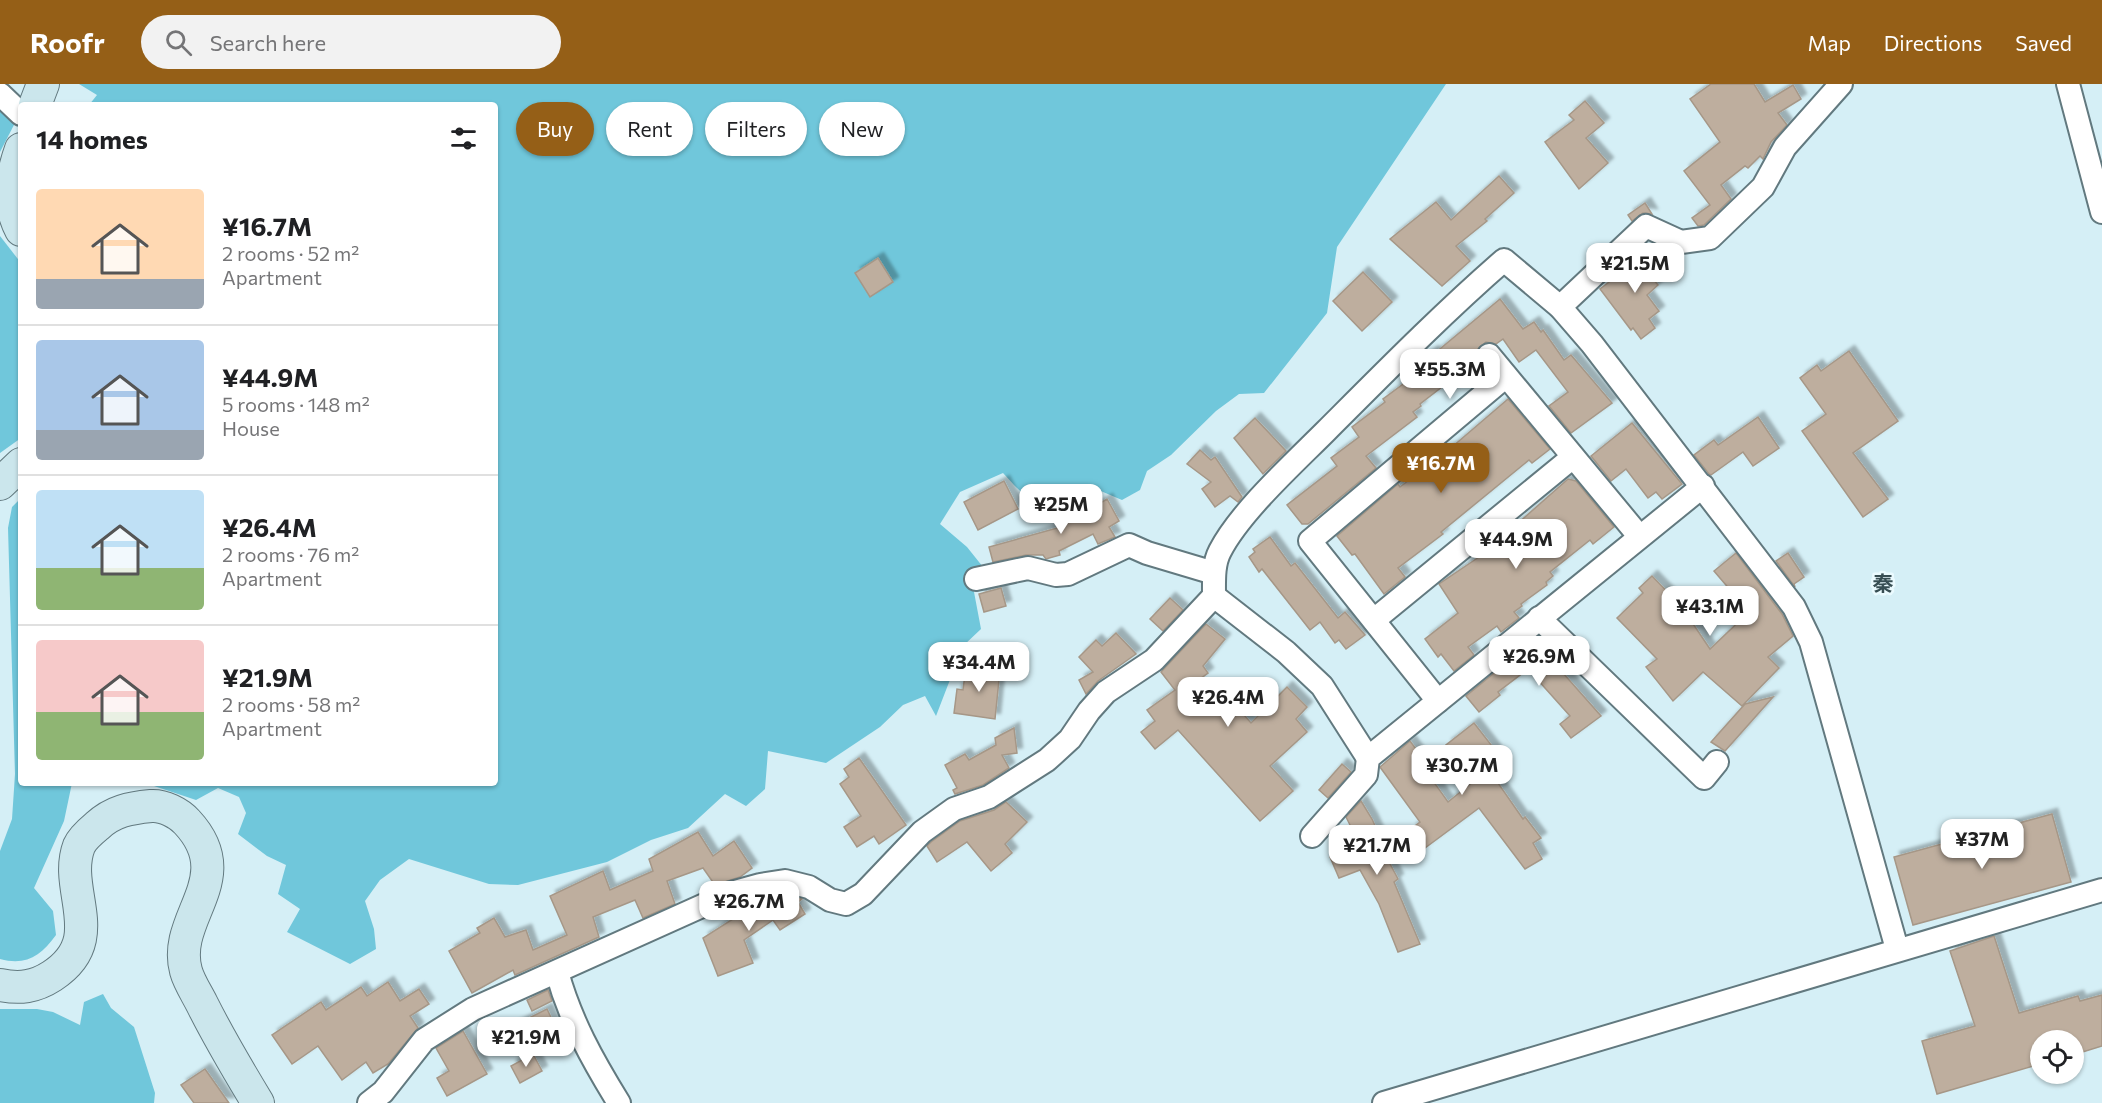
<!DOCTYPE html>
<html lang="en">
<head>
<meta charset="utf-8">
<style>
  body { margin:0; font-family:Commissioner,"Noto Sans JP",sans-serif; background:#f2f2f2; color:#202124; height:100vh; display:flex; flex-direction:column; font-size:22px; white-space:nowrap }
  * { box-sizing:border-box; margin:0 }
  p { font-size:20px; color:#757577 }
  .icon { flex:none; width:33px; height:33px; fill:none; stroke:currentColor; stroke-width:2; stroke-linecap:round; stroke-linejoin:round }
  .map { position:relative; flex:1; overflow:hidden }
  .sheet { position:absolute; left:18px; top:18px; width:480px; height:684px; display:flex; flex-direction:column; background:#fff; border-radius:6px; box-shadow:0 2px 4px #0004 }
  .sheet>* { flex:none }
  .guide { position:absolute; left:516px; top:18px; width:570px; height:54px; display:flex; gap:12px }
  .controls { position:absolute; left:2030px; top:946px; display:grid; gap:12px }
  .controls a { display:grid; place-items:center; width:54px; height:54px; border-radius:50%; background:#fff; box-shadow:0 2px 4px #0004; font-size:30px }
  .price { position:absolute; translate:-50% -51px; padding:0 14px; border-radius:12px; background:#fff; color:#222; font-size:20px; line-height:39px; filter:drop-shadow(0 2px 3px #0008) }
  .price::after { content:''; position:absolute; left:50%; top:36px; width:18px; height:14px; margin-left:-9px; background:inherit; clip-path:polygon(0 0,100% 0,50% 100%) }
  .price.current { background:#955f17; color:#fff }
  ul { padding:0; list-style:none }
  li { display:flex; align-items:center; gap:18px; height:150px; padding:0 18px }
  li+li { border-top:2px solid #e0e0e0 }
  li span { display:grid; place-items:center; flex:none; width:168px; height:120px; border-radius:6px; color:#555 }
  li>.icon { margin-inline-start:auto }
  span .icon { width:72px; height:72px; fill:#fffc; stroke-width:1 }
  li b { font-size:26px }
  h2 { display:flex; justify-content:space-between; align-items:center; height:72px; padding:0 18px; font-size:26px }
  .chip { padding:0 21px; border-radius:27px; background:#fff; box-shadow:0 2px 4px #0004; font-size:21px; line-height:54px }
  .chip.current { background:#955f17; color:#fff }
  header { display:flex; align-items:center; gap:36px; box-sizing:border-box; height:84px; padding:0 30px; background:#955f17; color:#fff }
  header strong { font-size:28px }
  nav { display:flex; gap:33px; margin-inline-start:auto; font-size:21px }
  .search { width:420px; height:54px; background:#f2f2f2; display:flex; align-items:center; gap:15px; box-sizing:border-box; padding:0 21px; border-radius:33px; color:#757577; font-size:22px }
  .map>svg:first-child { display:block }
</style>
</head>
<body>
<header>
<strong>Roofr</strong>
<div class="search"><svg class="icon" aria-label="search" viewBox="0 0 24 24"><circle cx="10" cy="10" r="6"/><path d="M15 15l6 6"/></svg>Search here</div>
<nav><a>Map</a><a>Directions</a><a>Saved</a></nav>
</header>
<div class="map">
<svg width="2102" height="1019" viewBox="0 0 2102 1019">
  <defs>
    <filter id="shadow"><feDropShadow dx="5.5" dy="-5.5" stdDeviation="1.5" flood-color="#0004"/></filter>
  </defs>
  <rect width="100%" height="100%" fill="#d5eff6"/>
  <!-- green -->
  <g fill="#70c7db">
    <path d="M79,0H1446L1337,163L1327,229L1264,309L1239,310L1216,327L1171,371L1147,387L1140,406L1122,416L1096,405C1080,411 1043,422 1027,412C1018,407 1010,396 1003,389L960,408L940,440L967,463L987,488L974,508L981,545L963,562L936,632L925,612L903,621L880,643L826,679L768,667L765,705L746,722L725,710L688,744L651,756L607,778L518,801L489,800L409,775L380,796L365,817L374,845L376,865L350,880L287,848L300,825L278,810L286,781L267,772L238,750L246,729L239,713L218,704L196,716L145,699H495V21H89L97,11Z"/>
    <path d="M0,22L16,37L0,68Z"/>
    <path d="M0,152L21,179V354L0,369Z"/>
    <path d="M21,414V699H72L64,737L34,804L53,827L56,851C41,872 26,882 0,875V767L12,735L15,690L8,444L12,423Z"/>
    <path d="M103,910L111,924L134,943L155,1009L154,1019H0V925H37L53,928L80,941L84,918Z"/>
  </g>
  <!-- building -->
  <g fill="#beae9e" stroke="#a69787" stroke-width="1.5" filter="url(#shadow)">
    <path d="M1711,0H1754L1765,18L1793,1L1801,15L1778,29L1787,41L1771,58L1763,75L1760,72L1748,84L1745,82L1721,101L1731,115L1704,141L1698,142L1692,134L1710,121L1684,87L1720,58L1690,15Z"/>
    <path d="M1585,17L1604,39L1586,54L1608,79L1579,105L1545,58L1574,36L1569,31Z"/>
    <path d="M1499,92L1514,109L1485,135L1487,137L1456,162L1470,177L1442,202L1390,155L1436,118L1451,136Z"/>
    <path d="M1645,119L1652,130L1643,129L1632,137L1628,131Z"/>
    <path d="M1646,166L1659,183L1654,188L1657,192L1653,195L1658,201L1647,211L1659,227L1649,235L1655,244L1641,255L1633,244L1631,246L1600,205L1629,183L1627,181Z"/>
    <path d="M878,174L893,198L870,213L855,189Z"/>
    <path d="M1363,188L1392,218L1362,247L1333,217Z"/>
    <path d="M1500,215L1523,245L1534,238L1541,248L1543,246L1564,276L1571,271L1612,319L1571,349L1549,322L1568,308L1536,266L1519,278L1503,255L1496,260L1486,258L1477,266V276L1420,320L1421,322L1413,328L1417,333L1366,372L1376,384L1308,440H1302L1287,421L1337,382L1331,374L1359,353L1352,343L1385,318L1383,315L1418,289L1413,282L1433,267L1435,269Z"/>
    <path d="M1849,267L1898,337L1853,369L1888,415L1863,433L1802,347L1826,330L1800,294L1817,281L1821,287Z"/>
    <path d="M1508,315L1550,365L1532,379L1529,376L1441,448L1443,450L1398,484L1405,493L1384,510L1355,470L1352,471L1337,452L1398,400L1400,403L1452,363Z"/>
    <path d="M1758,333L1779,364L1753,382L1743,368L1711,391L1709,390L1694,371L1714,356L1718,361Z"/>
    <path d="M1255,334L1286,367L1263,390L1234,354Z"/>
    <path d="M1632,339L1682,400L1662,415L1656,408L1648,414L1626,385L1611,397L1591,372Z"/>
    <path d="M1200,366L1211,376L1215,373L1242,413L1238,418L1230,412L1215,423L1202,405L1211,398L1187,380Z"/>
    <path d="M1568,395L1576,397L1614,443L1593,460L1590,456L1550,488L1553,492L1546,498L1547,501L1521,520L1522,522L1514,528L1519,534L1501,548L1497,542L1468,563L1474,571L1454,587L1441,570L1438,573L1425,555L1458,529L1439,500L1482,471Z"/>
    <path d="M1004,397L1018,425L978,446L964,418Z"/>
    <path d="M1107,415L1119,437L1109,443L1115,453L1098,460L1093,450L1059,467L1060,471L1046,475L1043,471H1026L993,478L989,463L1061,443L1059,438L1076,430L1077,433Z"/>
    <path d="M1270,453L1291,482L1295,479L1338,534L1345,528L1365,551L1346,565L1339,556L1335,559L1320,538L1310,546L1262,485L1259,488L1249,473L1255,468L1253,465Z"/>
    <path d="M1736,469L1782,530L1793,552L1768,573L1779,584L1742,622L1703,588L1673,617L1646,583L1657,575L1617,534L1643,509L1639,504L1652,492L1681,522L1710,565L1749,528L1714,487Z"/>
    <path d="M1788,469L1804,493L1794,500L1795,503L1776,477Z"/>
    <path d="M1001,504L1006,522L984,528L979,510Z"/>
    <path d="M1170,514L1183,526L1163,547L1150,535Z"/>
    <path d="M1206,540L1225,555L1203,582L1208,589L1196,598L1217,628L1231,616L1251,639L1287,603L1307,623L1296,635L1307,648L1270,682L1293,707L1260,737L1178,646L1155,665L1141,648L1155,637L1147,626L1175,606L1161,588Z"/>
    <path d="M1116,549L1136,570L1098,597L1086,610L1079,596L1093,588L1079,573L1096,556L1102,562Z"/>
    <path d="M1537,554L1555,580L1601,632L1571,654L1560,640L1570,632L1528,585L1498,608L1500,611L1479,628L1466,612Z"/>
    <path d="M966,582L1000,586L995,635L954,629L957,605L963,606Z"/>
    <path d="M1773,613L1725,667L1711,658L1745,620Z"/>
    <path d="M1474,639L1499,671L1488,679L1502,697L1498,699L1523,735L1525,733L1541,754L1533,759L1542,775L1525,785L1479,724L1425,764L1411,745L1420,738L1380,683L1410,657L1422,673L1418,676L1448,718L1474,697L1446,661Z"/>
    <path d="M1014,644L1017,669L1002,671L1009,684L983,701L955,710L953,706L957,704L945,681L965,670L969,676L996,661L995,654Z"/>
    <path d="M859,674L906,741L879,760L874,752L857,763L844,743L861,732L840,700L849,693L844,685Z"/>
    <path d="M1342,680L1351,688L1328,714L1319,706Z"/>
    <path d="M1361,717L1372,735L1389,773L1387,774L1398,795L1394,798L1420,860L1398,868L1379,820L1360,786L1339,794L1330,773L1360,761L1346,733Z"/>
    <path d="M1006,718L1027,738L1005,760L1012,769L991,787L967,758L937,778L927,762L931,758L960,737L994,726Z"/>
    <path d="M2052,730L2071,798L1913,841L1894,773Z"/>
    <path d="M698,748L713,772L734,757L752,784L740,793L715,801L703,784L667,797L675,820L643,834L635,816L593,833L599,853L515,891L513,886L472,909L449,867L480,849L477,844L494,834L505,853L526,846L533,866L567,851L550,812L603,787L610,806L653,787L649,775Z"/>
    <path d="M780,811L802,815L798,818L805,830L780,846L773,836L744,856L753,879L718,892L703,854L766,814L772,813L774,815Z"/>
    <path d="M1994,852L2019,929L2078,912L2080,917L2102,911V962L2073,971V957H2040V980L1937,1010L1922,957L1975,942L1950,867Z"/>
    <path d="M388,898L400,917L419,905L429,920L410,932L418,944L388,980L373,989L366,978L342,996L318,962L292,980L272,951L321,918L326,926L361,903L367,912Z"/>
    <path d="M548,906L552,917L532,927L527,916Z"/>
    <path d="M547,925L555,942L537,951L542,961L525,970L511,943Z"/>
    <path d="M463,947L487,990L447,1012L437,994L449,987L436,964Z"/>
    <path d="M533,970L542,987L520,999L511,982Z"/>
    <path d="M205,985L229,1019H194L181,1001Z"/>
  </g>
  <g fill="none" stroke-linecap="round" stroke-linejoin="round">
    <!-- street casing -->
    <g stroke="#62797f" stroke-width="26">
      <g id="street">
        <path d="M2068,0L2102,128"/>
        <path d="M0,10L21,30"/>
        <path d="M1560,223L1646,142L1681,158L1710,154L1763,103L1785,63L1841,0"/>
        <path d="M1489,271L1639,452"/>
        <path d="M976,495L1028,484L1056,491L1068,490L1129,461L1147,469L1214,489"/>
        <path d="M1214,512L1286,568L1322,602L1368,674"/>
        <path d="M1539,534L1704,694L1717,678"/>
        <path d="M1374,536L1573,373"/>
        <path d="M1438,617L1310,457L1506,292"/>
        <path d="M1312,752L1366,691L1368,674L1703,402"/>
        <path d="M557,888C570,936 593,977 619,1019"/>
        <path d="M369,1019L383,1008L424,956L473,925L731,809L760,801L785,797L809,803L830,816L846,820L863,810L922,748L954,725L989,713L1047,676L1070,655L1089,627L1106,608L1154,576L1214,512C1214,497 1213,480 1220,467C1240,428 1294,379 1326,347C1384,289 1442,230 1504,176L1560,223L1592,260L1794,523L1811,558L1897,865"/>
        <path d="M1384,1019L2102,806"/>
      </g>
    </g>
    <!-- secondary casing -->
    <g stroke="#62797f" stroke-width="34">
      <g id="secondary">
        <path d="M35,21L43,0"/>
        <path d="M21,65C11,93 7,119 21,146"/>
        <path d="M0,400L21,380"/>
        <path d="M0,901C20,905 35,903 52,892C109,855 62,807 79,762C82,755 91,747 97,742C113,727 130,724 151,722C163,721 179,729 187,738C240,795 171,833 186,887C189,898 197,910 202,920C219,954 238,986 258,1019"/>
      </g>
    </g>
    <!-- street -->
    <use href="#street" stroke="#fff" stroke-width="22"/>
    <!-- secondary -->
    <use href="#secondary" stroke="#cbe6ec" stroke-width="32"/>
  </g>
  <g text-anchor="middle" stroke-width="5" stroke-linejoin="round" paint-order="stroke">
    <!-- quarter labels -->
    <g font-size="21" font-weight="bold" fill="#374e53" stroke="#ebfbff">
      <text x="1883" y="507">秦</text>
    </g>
  </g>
</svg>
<div class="controls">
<a><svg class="icon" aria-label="locate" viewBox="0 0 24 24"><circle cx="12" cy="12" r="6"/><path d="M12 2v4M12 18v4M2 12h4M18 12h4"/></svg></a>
</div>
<b class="price" style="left:1635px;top:210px">¥21.5M</b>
<b class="price" style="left:1450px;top:316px">¥55.3M</b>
<b class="price current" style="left:1441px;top:410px">¥16.7M</b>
<b class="price" style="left:1061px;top:451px">¥25M</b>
<b class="price" style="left:1516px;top:486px">¥44.9M</b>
<b class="price" style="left:1710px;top:553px">¥43.1M</b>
<b class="price" style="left:1539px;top:603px">¥26.9M</b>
<b class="price" style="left:979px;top:609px">¥34.4M</b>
<b class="price" style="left:1228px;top:644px">¥26.4M</b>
<b class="price" style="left:1462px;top:712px">¥30.7M</b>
<b class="price" style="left:1982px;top:786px">¥37M</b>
<b class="price" style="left:1377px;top:792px">¥21.7M</b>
<b class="price" style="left:749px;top:848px">¥26.7M</b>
<b class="price" style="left:526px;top:984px">¥21.9M</b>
<div class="guide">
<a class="chip current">Buy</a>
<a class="chip">Rent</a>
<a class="chip">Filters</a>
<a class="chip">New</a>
</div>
<section class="sheet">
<h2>14 homes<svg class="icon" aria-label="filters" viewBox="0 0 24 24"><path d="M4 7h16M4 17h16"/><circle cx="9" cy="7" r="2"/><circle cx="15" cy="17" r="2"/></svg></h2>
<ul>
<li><span style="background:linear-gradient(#ffd9b3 75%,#9aa5b1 0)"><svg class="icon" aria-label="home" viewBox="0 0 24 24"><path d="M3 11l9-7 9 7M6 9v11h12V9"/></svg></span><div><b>¥16.7M</b><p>2 rooms · 52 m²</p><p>Apartment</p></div></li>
<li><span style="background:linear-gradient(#a9c7e8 75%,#9aa5b1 0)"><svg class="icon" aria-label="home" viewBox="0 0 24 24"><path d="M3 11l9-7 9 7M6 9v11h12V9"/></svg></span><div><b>¥44.9M</b><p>5 rooms · 148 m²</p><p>House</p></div></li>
<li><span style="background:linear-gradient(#bfe0f5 65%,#8fb573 0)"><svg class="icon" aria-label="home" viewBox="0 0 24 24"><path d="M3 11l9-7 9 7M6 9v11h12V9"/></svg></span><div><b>¥26.4M</b><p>2 rooms · 76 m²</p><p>Apartment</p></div></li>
<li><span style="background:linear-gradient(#f6c9c9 60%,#8fb573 0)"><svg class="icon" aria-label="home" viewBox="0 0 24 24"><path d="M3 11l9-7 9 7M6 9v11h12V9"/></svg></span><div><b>¥21.9M</b><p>2 rooms · 58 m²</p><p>Apartment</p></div></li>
</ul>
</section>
</div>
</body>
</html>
